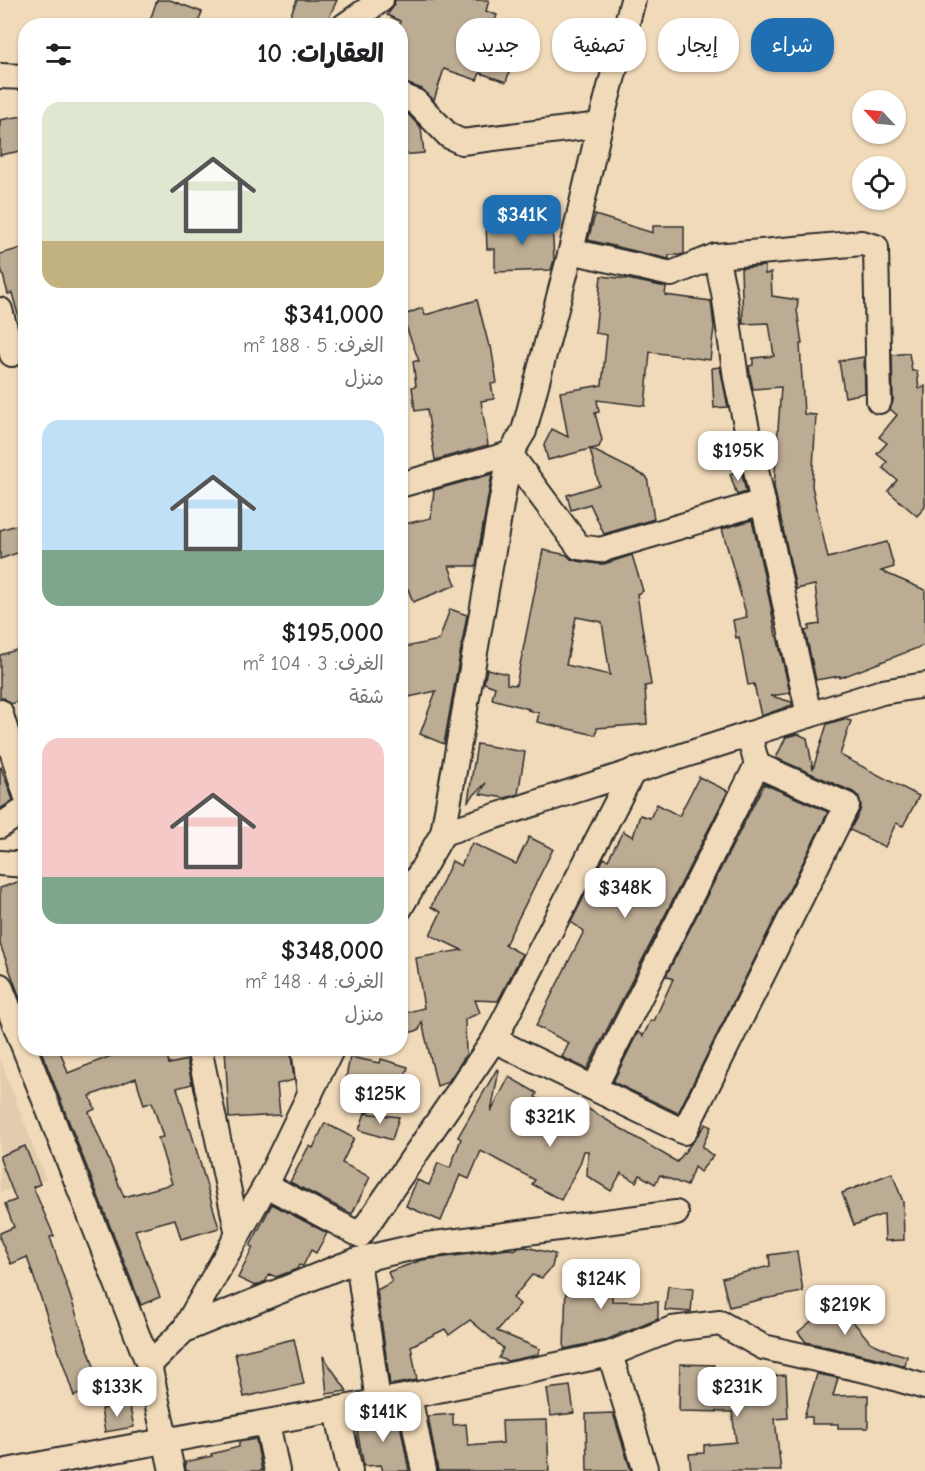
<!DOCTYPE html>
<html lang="ar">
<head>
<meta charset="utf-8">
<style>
  body { margin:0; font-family:"Comic Neue","Playpen Sans Arabic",sans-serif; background:#f6f6f6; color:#202124; direction:rtl; height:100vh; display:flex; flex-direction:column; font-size:22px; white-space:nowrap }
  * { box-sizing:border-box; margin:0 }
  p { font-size:20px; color:#757577 }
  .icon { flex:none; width:33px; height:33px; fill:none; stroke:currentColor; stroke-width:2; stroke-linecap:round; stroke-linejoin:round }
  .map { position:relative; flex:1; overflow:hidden; direction:ltr }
  .panel { position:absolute; left:18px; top:18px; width:390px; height:1038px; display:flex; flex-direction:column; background:#fff; border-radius:24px; box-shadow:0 2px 4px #0004; direction:rtl }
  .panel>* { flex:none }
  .banner { position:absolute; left:426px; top:18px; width:408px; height:54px; direction:rtl; display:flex; gap:12px }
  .needle { width:39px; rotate:296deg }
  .fabs { position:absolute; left:852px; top:90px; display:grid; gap:12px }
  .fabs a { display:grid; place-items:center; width:54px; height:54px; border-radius:50%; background:#fff; box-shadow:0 2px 4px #0004; font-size:30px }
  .price { position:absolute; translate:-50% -51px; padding:0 14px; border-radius:12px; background:#fff; color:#222; font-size:20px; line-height:39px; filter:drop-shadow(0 2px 3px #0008) }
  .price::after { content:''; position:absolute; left:50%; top:36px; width:18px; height:14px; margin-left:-9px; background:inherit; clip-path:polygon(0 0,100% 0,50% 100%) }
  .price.active { background:#1f6fb2; color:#fff }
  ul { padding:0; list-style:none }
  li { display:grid; align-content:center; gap:12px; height:318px; padding:0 24px }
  li span { display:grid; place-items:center; height:186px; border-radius:18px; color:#555 }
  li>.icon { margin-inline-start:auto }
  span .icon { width:108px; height:108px; fill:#fffc; stroke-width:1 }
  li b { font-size:26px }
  h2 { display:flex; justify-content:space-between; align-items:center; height:72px; padding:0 24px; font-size:26px }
  .chip { padding:0 21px; border-radius:24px; background:#fff; box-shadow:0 2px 4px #0004; font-size:21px; line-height:54px }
  .chip.active { background:#1f6fb2; color:#fff }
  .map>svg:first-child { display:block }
</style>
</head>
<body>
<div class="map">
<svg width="925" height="1471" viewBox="0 0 925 1471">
  <rect width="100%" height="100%" fill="#f1dab9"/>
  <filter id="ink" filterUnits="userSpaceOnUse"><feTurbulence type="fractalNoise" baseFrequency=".0167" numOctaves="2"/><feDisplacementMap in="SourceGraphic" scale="12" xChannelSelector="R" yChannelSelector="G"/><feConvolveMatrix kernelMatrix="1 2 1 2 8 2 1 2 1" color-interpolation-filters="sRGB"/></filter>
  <g filter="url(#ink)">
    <!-- built -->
    <path fill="#e1ccae" d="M0,1058L46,1180L0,1192Z"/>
    <!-- building -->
    <g fill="#bdac94" stroke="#2b2b2b" stroke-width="1.5" fill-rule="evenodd">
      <path d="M157,0H170L202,12L197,26H148Z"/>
      <path d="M297,0H337L325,26H286Z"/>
      <path d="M395,0H489L486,11L497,15L483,58L511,67L506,82L480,73L477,80L444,69L434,100L422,89L400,81V21L387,15L394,6Z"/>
      <path d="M400,111L408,114L421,128L424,153L400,155Z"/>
      <path d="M22,116L26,137V150L0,155V120Z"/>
      <path d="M595,215L653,233V226H684V254L679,255H669V259L588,240Z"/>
      <path d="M552,221L554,260L551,270L495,272V249H487L486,224Z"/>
      <path d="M22,248L26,263V321L20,322L12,293L8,294L0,264V254Z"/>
      <path d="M765,266V274L771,273L772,296L798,300L797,310L802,344H800L804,414L816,415L812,486L828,558L887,542L894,567L881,571L925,590V645L840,678V676L816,680L805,631L809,630V626L820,624L815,585L796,589L774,487L781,387L753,389L750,375L749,366L753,365V358L774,356L769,323L743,324L741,268Z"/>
      <path d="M601,276L627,279L666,287L665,295L711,301L714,327L710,360L650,352L645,406L597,400L599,412L595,413L602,440L599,447L591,449L647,477L654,519L604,534L590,504L571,510L567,495L599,485L590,449L548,460L544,445L552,429L568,437L560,392L602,385L607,335L595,333Z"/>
      <path d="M477,300L489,346H491L497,383L491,384L494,399L481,401L488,445L435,460L427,409L415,411L412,387L416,386L413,361H419L402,316L422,308L425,315Z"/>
      <path d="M909,353L912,371H917L919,389L925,386V507L917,516L888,491L897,480L883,468L887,462L877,454L887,443L879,437L897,415L890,409L893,401L892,355Z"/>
      <path d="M864,357L865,393L845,397L839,361Z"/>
      <path d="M720,367L728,407L714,408L712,368Z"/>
      <path d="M741,470L746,492L737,495L730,474Z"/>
      <path d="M492,474L476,566H449L456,585L413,602L408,589L400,591V525L431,518L434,490Z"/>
      <path d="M752,520L771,607L776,636H777L790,693L771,696L792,702V705L761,716L754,684L748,685L739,637L736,638L733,620L747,617L722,529Z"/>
      <path d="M26,522V550L0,559V530Z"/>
      <path d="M543,550L567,555L571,559L577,561L598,564H604L632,555L643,591L637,594L651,685L645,686L647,724L597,728L596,735L537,722L539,713L528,710L529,709L492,699L495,687L484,683L487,669L507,674V684L516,685ZM576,617L602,622L610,675L566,665Z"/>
      <path d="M450,609L467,615L444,744L420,734L436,691L400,699V648L439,640Z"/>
      <path d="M26,647V699L11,704L4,698H0V655Z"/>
      <path d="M844,719L851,721L840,755L919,796L903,826L896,823L885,847L850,830L860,811L861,805L859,797L853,792L776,758L786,737L798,734L807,738L813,769L827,724Z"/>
      <path d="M477,744L525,752L518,794L505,798L480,794L486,783L468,801Z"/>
      <path d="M1,767L13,800L0,809V768Z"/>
      <path d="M699,777L728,791L587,1069L562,1057L569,1043L536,1026L584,931L571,922L604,858L608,860L623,831L633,837L640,815L650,818L657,804L679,816Z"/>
      <path d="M764,784L828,812L678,1113L613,1082L638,1032L643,1036L651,1020L654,1021L673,979L666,976Z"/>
      <path d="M529,837L553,849L505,945L522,954L498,1001L475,1000L480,1013L465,1019L466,1055L448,1082L437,1086L422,1022L419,1030L400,1035V1014L424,1008L416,958L462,950L430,935L441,912L431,907L452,861L461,866L472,843L516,864Z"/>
      <path d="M26,879V911L21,913L26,926V1008L24,1009L0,944V888Z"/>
      <path d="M40,1048H59L68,1073L131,1048H165L169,1064L187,1060L192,1084L177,1088L189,1129L190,1128L219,1228L181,1239L175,1219L135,1230L160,1297L141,1305ZM136,1078L144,1105L152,1102L163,1137L158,1138L172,1184L124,1197L89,1112L95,1109L90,1096Z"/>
      <path d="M225,1048H290L294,1080L277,1084L280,1115L229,1118Z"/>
      <path d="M350,1057L380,1063L381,1059L408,1067L398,1100L365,1113L369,1099L343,1093Z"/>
      <path d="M497,1069L499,1070L491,1112L509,1077L537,1093L535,1097L567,1116L575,1101L677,1162L706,1124L711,1127L702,1147L713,1156L700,1172L694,1167L687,1186L660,1175L655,1184L640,1175L636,1182L621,1173L611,1191L587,1176L588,1151H584L580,1164L561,1200L532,1184L535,1180L481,1151L469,1179L460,1175L441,1221L406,1206L417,1180L429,1185L438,1163L450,1168L461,1139L458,1137Z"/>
      <path d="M365,1113L399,1117L392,1140L359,1130Z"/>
      <path d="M325,1123L354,1138L342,1163L370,1177L352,1214L290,1182L309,1146L313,1148Z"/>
      <path d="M25,1146L40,1184L33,1187L54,1236L50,1237L101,1387L74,1396L27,1257L11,1264L0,1239V1233L14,1227L5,1204L16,1200L0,1159V1156Z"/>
      <path d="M892,1173L903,1202L904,1240L885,1241L884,1214L854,1225L842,1193Z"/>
      <path d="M272,1204L327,1233L316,1253L311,1250L303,1266L299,1265L297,1269L276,1277L269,1274L266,1281L255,1286L238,1278L253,1247L250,1246Z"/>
      <path d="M526,1247L555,1254L552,1267L542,1278L532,1275L513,1298L520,1304L497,1331L540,1349L537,1355L508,1361L499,1358L503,1348L470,1320L449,1335L445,1329L411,1346L417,1380L390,1385L377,1290L392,1282L388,1272L422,1260L509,1249L516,1250V1248Z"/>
      <path d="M797,1251L803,1292L763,1299L729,1307L722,1278L770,1266L769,1255Z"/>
      <path d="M586,1263H613L612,1301L658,1302V1319L624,1333H620V1334L606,1340L564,1349L566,1285L585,1286Z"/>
      <path d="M668,1286L693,1289L691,1312L665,1310Z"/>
      <path d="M836,1301L870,1342L892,1352L907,1356L905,1366L877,1358L806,1342L798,1332Z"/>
      <path d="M294,1339L304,1384L244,1397L235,1353Z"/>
      <path d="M323,1356L347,1391L327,1394Z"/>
      <path d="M680,1364L714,1365V1379L786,1375L788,1418L775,1419L781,1471H691L689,1454L704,1453V1445L736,1442L732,1412L679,1411Z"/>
      <path d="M817,1374L838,1378L833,1396L868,1395V1428H838V1424H812V1417H804Z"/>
      <path d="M570,1386L574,1413L551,1416L547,1389Z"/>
      <path d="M129,1403L134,1427L105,1432L101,1409Z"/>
      <path d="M398,1413L409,1471H383L381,1465L364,1466L355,1420Z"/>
      <path d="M613,1413L631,1471H587L586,1414Z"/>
      <path d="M453,1414V1425L466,1424L468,1446L503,1443L502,1421L547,1420L549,1471H438L428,1416Z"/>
      <path d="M256,1439L262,1471H186L185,1462L212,1456L211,1454L239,1447V1442Z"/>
    </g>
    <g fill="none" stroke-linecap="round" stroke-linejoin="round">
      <!-- minor casing -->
      <g stroke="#2b2b2b" stroke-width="28">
        <g id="minor">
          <path d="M344,26L381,0"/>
          <path d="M0,76L26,77"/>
          <path d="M400,95L416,102L449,136L462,142L600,125"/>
          <path d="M571,251L671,274L716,256L862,243L876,247L879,401"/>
          <path d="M716,256L724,293L736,378L809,715"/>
          <path d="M0,310L12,354"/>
          <path d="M400,485L510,454L579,547L600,550L763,502"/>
          <path d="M0,712L26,795"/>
          <path d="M0,826L26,809"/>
          <path d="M443,833L809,715L882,692L925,685"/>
          <path d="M0,863L26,865"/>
          <path d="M400,908L443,833L510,454L524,431L571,251L600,125L633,0"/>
          <path d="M0,986L149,1365"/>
          <path d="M494,1040L633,771"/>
          <path d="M199,1048L238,1235"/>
          <path d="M304,1048L310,1094"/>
          <path d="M594,1088L757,765"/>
          <path d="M266,1185L360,1235L494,1040L684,1132L847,805L757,765L749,734"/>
          <path d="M358,1260L378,1401"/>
          <path d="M184,1330L339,1267L358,1260L419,1246L676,1213"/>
          <path d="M610,1354L645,1468"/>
          <path d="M409,1396L424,1471"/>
          <path d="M337,1410L350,1471"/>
          <path d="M267,1423L277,1471"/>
          <path d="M7,1471L88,1455L409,1396L610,1354L672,1329L720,1323L763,1347L874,1372L925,1387"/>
          <path d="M172,1471L149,1365L184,1330L266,1185L332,1048"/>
        </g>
      </g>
      <!-- minor -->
      <use href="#minor" stroke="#f1dab9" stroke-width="24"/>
    </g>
  </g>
</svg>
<div class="fabs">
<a><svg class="needle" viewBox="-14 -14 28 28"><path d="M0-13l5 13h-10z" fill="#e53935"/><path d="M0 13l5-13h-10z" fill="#757577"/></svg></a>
<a><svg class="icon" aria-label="locate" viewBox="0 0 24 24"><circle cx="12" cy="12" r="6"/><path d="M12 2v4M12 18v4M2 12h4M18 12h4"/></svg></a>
</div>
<b class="price active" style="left:522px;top:246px">$341K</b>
<b class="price" style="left:738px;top:482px">$195K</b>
<b class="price" style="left:625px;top:919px">$348K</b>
<b class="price" style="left:380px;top:1125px">$125K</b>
<b class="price" style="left:550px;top:1148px">$321K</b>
<b class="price" style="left:601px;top:1310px">$124K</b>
<b class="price" style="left:845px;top:1336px">$219K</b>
<b class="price" style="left:117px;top:1418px">$133K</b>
<b class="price" style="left:737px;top:1418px">$231K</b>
<b class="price" style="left:383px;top:1443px">$141K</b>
<div class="banner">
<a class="chip active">شراء</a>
<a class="chip">إيجار</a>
<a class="chip">تصفية</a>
<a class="chip">جديد</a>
</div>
<section class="panel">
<h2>العقارات: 10<svg class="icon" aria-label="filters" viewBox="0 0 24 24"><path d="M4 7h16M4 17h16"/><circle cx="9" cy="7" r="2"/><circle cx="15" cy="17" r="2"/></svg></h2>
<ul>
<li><span style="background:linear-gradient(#dfe7d0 75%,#c2b280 0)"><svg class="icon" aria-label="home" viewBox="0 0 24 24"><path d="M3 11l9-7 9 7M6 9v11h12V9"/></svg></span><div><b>$341,000</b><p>الغرف: 5 · 188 m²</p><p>منزل</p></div></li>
<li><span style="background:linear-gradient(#bfe0f5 70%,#7fa58c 0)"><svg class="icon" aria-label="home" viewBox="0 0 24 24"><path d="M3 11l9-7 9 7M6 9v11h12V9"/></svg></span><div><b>$195,000</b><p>الغرف: 3 · 104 m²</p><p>شقة</p></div></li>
<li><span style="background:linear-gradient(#f6c9c9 75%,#7fa58c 0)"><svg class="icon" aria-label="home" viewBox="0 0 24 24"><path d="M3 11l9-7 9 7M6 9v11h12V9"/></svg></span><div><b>$348,000</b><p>الغرف: 4 · 148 m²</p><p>منزل</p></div></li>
</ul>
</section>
</div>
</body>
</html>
